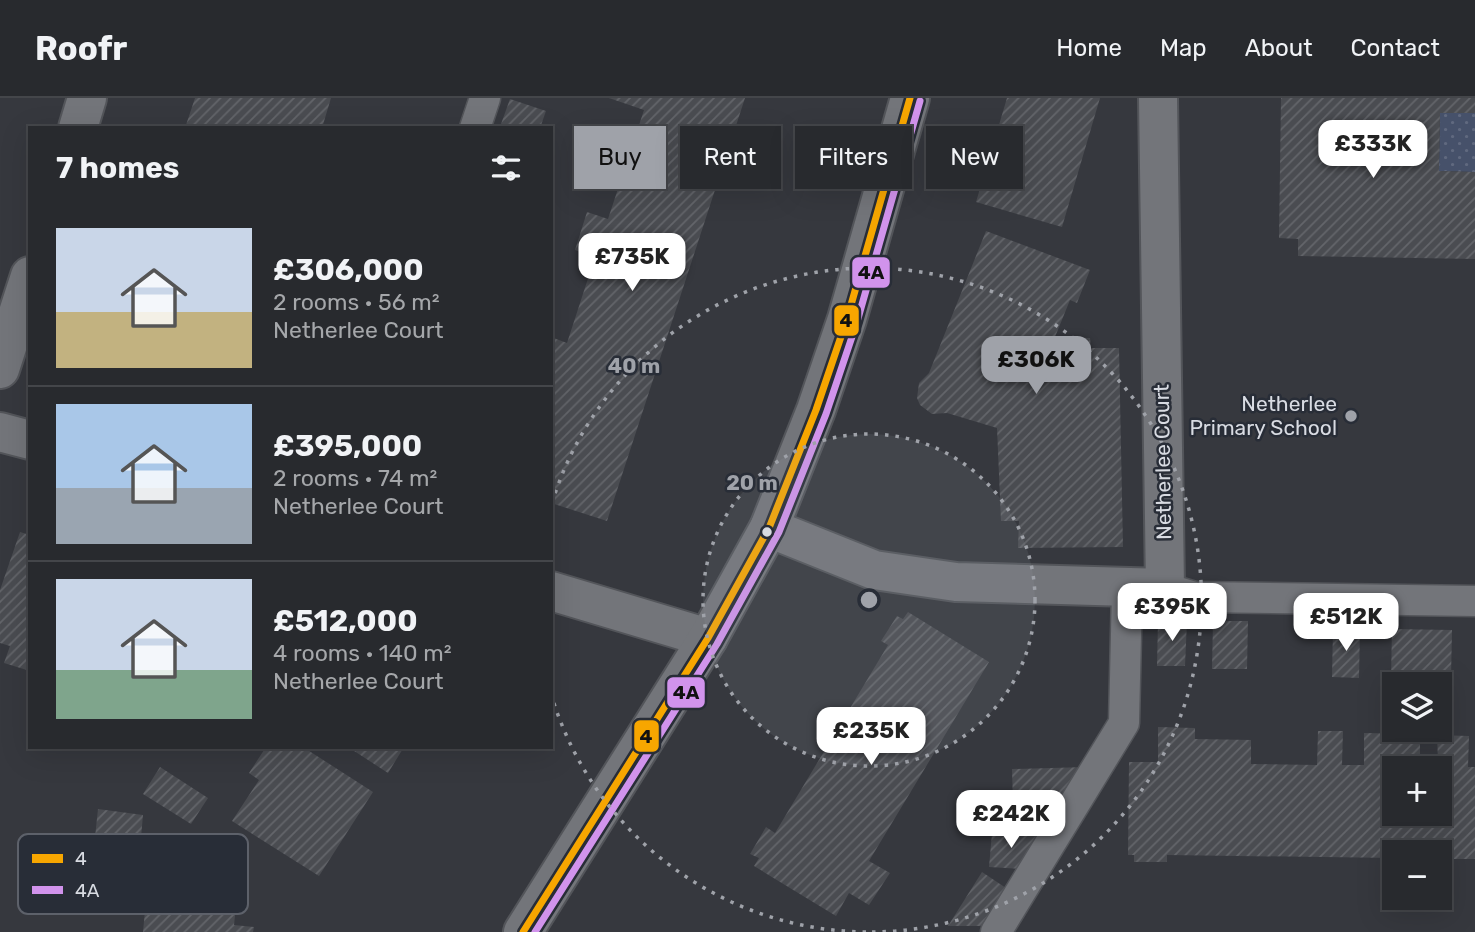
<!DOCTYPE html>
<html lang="en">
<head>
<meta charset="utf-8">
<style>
  body { margin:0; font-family:Rubik,sans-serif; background:#34363a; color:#f1f3f6; height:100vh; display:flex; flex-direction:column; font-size:26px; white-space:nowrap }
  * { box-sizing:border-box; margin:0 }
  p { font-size:23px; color:#a5a7aa }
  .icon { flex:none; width:38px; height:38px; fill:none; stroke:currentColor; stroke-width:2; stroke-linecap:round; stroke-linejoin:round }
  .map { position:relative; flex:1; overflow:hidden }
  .drawer { position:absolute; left:28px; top:28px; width:525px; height:623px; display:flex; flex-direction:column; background:#282a2e; border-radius:0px; box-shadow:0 7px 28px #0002,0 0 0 2px #44464a }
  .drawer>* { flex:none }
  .banner { position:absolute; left:574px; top:28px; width:665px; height:63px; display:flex; gap:14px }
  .controls { position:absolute; left:1382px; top:574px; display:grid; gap:14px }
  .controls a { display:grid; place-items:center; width:70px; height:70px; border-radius:0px; background:#282a2e; box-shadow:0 7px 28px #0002,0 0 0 2px #44464a; font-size:35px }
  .price { position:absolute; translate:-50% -60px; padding:0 16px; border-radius:14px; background:#fff; color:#222; font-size:23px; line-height:46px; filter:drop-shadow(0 2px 4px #0008) }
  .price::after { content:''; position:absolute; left:50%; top:42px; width:21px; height:16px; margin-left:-10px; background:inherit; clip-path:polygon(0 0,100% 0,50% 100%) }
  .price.current { background:#9fa2a9; color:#111 }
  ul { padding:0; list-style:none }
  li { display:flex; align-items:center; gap:21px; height:175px; padding:0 28px }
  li+li { border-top:2px solid #44464a }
  li span { display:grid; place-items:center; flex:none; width:196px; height:140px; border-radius:0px; color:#555 }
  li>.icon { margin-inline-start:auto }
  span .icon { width:84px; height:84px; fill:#fffc; stroke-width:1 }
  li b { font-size:30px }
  h2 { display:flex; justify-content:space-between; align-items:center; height:84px; padding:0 28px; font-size:30px }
  .pill { padding:0 24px; border-radius:0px; background:#282a2e; box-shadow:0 7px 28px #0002,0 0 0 2px #44464a; font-size:24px; line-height:63px }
  .pill.current { background:#9fa2a9; color:#111 }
  header { display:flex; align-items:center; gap:42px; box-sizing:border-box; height:98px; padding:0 35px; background:#282a2e; border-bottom:2px solid #44464a }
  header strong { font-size:33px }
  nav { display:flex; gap:38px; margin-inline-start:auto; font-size:24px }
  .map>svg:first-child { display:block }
</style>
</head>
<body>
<header>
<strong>Roofr</strong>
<nav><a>Home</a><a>Map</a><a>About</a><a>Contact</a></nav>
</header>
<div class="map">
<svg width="1475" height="834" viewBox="0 0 1475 834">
  <defs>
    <pattern id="grass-dots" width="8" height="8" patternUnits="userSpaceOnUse" patternTransform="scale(1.75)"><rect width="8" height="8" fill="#46516a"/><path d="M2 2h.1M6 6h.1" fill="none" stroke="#60697f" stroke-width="1.8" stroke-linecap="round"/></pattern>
    <pattern id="building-hatch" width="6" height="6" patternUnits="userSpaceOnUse" patternTransform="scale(1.75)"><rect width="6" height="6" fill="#4a4c51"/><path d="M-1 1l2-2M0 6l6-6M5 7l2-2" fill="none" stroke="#63656a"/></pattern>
  </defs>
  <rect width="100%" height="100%" fill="#36383e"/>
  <!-- grass -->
  <path fill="url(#grass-dots)" d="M1440,15H1475V74L1439,73Z"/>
  <!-- building -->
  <g fill="url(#building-hatch)">
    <path d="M195,0H331L322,30H185Z"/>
    <path d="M609,0H745L607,423L551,405V295L554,285L551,284V239L567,245L595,159L575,152L587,114L608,121L644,12Z"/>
    <path d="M1007,0H1100L1062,129L976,104Z"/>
    <path d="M1281,0H1475V15H1440L1439,73L1475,74V161L1298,158V141L1279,140Z"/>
    <path d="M510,1L546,13L540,30H513L501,26Z"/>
    <path d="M986,133L1090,172L1077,205L1070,202L1055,239L1090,240L1091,250H1119L1123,449L1018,450L1019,423H1001L997,330L947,315L932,316L920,307L917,300L919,285L929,275Z"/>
    <path d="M20,434L30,437V573L4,565L10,548L0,545V492Z"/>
    <path d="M908,514L989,564L869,763L890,775L869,807L849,795L836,818L754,768L759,760L750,756L766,729L775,735L888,547L881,543L897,518L903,521Z"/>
    <path d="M1158,523H1187L1185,568H1157Z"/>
    <path d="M1213,523H1248L1247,571H1212Z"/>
    <path d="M1333,530L1360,531L1359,580L1332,579Z"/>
    <path d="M1392,531L1452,532L1451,580H1391Z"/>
    <path d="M1158,629L1195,630V641L1251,642V666L1317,667L1318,633H1343L1342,667H1364V635L1420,636V670H1395V716H1440L1437,637L1469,638L1468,669H1475V761H1440V754H1395V760L1167,757V764H1134V757H1128L1129,664H1158Z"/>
    <path d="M266,649H303L373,694L319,778L232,723L259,682L249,675Z"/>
    <path d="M348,649H404L388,675Z"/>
    <path d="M160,669L208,700L191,726L143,696Z"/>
    <path d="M1086,669L1062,705L1013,706L1012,671Z"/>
    <path d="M98,711L143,717L139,762L93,758Z"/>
    <path d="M992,735L1041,738L1021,771L989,769Z"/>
    <path d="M982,774L1009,792L987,828H948Z"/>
    <path d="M148,780L238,789L234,827L254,829L253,834H143Z"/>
  </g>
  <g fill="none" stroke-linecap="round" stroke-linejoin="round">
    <!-- service casing -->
    <g stroke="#53555a" stroke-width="33">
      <g id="service">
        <path d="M475,30L485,0"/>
        <path d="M1165,490L1195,499L1475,503"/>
        <path d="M996,834L1124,625L1127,491"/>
      </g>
    </g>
    <!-- minor casing -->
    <g stroke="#53555a" stroke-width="42">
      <g id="minor">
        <path d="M78,30L87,0"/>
        <path d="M0,271L30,178"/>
        <path d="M0,334L30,342"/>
        <path d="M769,430L874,472L956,484L1165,490L1158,0"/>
        <path d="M551,493L708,540"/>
      </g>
    </g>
    <!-- secondary casing -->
    <g stroke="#53555a" stroke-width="42">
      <path id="secondary" d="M523,834L708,540L769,430L816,312L847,221L910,0"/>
    </g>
    <!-- service -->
    <use href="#service" stroke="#73757a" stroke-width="30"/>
    <!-- minor -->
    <use href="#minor" stroke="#73757a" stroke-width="38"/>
    <!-- secondary -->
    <use href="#secondary" stroke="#73757a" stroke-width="38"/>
    <!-- bus-1 casing -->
    <g stroke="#282d37" stroke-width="12">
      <path id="bus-1" d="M523,834L708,540L769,430L816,312L847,221L910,0"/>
    </g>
    <!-- bus-2 casing -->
    <g stroke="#282d37" stroke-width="12">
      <path id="bus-2" d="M535,834L717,546L779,434L826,316L857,224L920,3"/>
    </g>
    <!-- bus-1 -->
    <use href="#bus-1" stroke="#f7a600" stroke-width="7"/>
    <!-- bus-2 -->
    <use href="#bus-2" stroke="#d193ec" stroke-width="7"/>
  </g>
  <!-- distance rings -->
  <circle cx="869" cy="502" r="166" fill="#9fa2a9" fill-opacity=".12"/>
  <g fill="none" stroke="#9fa2a9" stroke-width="3.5" stroke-dasharray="3.5 7">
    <circle cx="869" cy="502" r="166"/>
    <path d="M866 834A332 332 0 0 1 552 599M552 405A332 332 0 1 1 872 834"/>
  </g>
  <!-- markers -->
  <circle fill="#9fa2a9" stroke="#282d37" stroke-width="2.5" cx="1351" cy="318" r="7"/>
  <circle fill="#d8dbe2" stroke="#282d37" stroke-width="2.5" cx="767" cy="434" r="6"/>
  <g text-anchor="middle" stroke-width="5" stroke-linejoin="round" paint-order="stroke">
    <!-- poi labels -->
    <g font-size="21" fill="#d8dbe2" stroke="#282d37" text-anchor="end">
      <text x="1337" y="313">Netherlee<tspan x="1337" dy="24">Primary School</tspan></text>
    </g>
    <!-- street labels -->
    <g font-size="21" fill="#d8dbe2" stroke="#282d37">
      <text transform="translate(1163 364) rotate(-91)" y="7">Netherlee Court</text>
    </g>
  </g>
  <!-- legend -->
  <rect x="18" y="736" width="230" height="80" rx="10" fill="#282d37" stroke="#5d616a" stroke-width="2"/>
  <rect x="32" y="756" width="31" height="9" fill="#f7a600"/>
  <rect x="32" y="788" width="31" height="8" fill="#d193ec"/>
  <g font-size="19" fill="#d8dbe2">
    <text x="75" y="767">4</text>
    <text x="75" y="799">4A</text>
  </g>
  <circle cx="869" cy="502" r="10" fill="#9fa2a9" stroke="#282d37" stroke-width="3.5"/>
  <g font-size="21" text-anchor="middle" font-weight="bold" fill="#9fa2a9" stroke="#282d37" stroke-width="5" stroke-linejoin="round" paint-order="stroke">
    <text x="634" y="275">40 m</text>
    <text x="752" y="392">20 m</text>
  </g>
  <g stroke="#282d37" stroke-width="2.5">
    <rect x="851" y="158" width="40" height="33" rx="7" fill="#d193ec"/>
    <rect x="833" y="206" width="27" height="33" rx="7" fill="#f7a600"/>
    <rect x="666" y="578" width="40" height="33" rx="7" fill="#d193ec"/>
    <rect x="633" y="621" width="27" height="34" rx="7" fill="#f7a600"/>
  </g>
  <g font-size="19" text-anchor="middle" font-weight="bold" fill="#111">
    <text x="871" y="181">4A</text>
    <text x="846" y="229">4</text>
    <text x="686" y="601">4A</text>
    <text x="646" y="645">4</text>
  </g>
</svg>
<div class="controls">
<a><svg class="icon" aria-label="layers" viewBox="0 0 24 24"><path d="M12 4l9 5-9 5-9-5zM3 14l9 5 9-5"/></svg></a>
<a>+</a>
<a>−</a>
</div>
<b class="price" style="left:1373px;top:82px">£333K</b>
<b class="price" style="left:632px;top:195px">£735K</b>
<b class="price current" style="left:1036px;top:298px">£306K</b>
<b class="price" style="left:1172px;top:545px">£395K</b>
<b class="price" style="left:1346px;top:555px">£512K</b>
<b class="price" style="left:871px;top:669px">£235K</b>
<b class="price" style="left:1011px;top:752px">£242K</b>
<div class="banner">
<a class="pill current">Buy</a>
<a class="pill">Rent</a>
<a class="pill">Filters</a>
<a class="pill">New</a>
</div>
<section class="drawer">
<h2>7 homes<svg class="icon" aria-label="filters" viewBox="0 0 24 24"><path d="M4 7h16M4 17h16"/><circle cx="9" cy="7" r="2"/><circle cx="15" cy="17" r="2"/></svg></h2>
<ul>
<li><span style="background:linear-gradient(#c9d6e8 60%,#c2b280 0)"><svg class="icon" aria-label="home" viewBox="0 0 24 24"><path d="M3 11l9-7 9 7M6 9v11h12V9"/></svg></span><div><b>£306,000</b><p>2 rooms · 56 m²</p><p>Netherlee Court</p></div></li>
<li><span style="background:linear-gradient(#a9c7e8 60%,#9aa5b1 0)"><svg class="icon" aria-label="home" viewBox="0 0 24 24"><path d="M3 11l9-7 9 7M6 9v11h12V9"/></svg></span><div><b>£395,000</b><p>2 rooms · 74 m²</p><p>Netherlee Court</p></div></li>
<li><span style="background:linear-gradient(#c9d6e8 65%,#7fa58c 0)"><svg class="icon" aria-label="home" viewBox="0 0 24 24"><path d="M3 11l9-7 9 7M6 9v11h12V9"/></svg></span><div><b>£512,000</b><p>4 rooms · 140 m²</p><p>Netherlee Court</p></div></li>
</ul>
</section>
</div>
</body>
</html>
